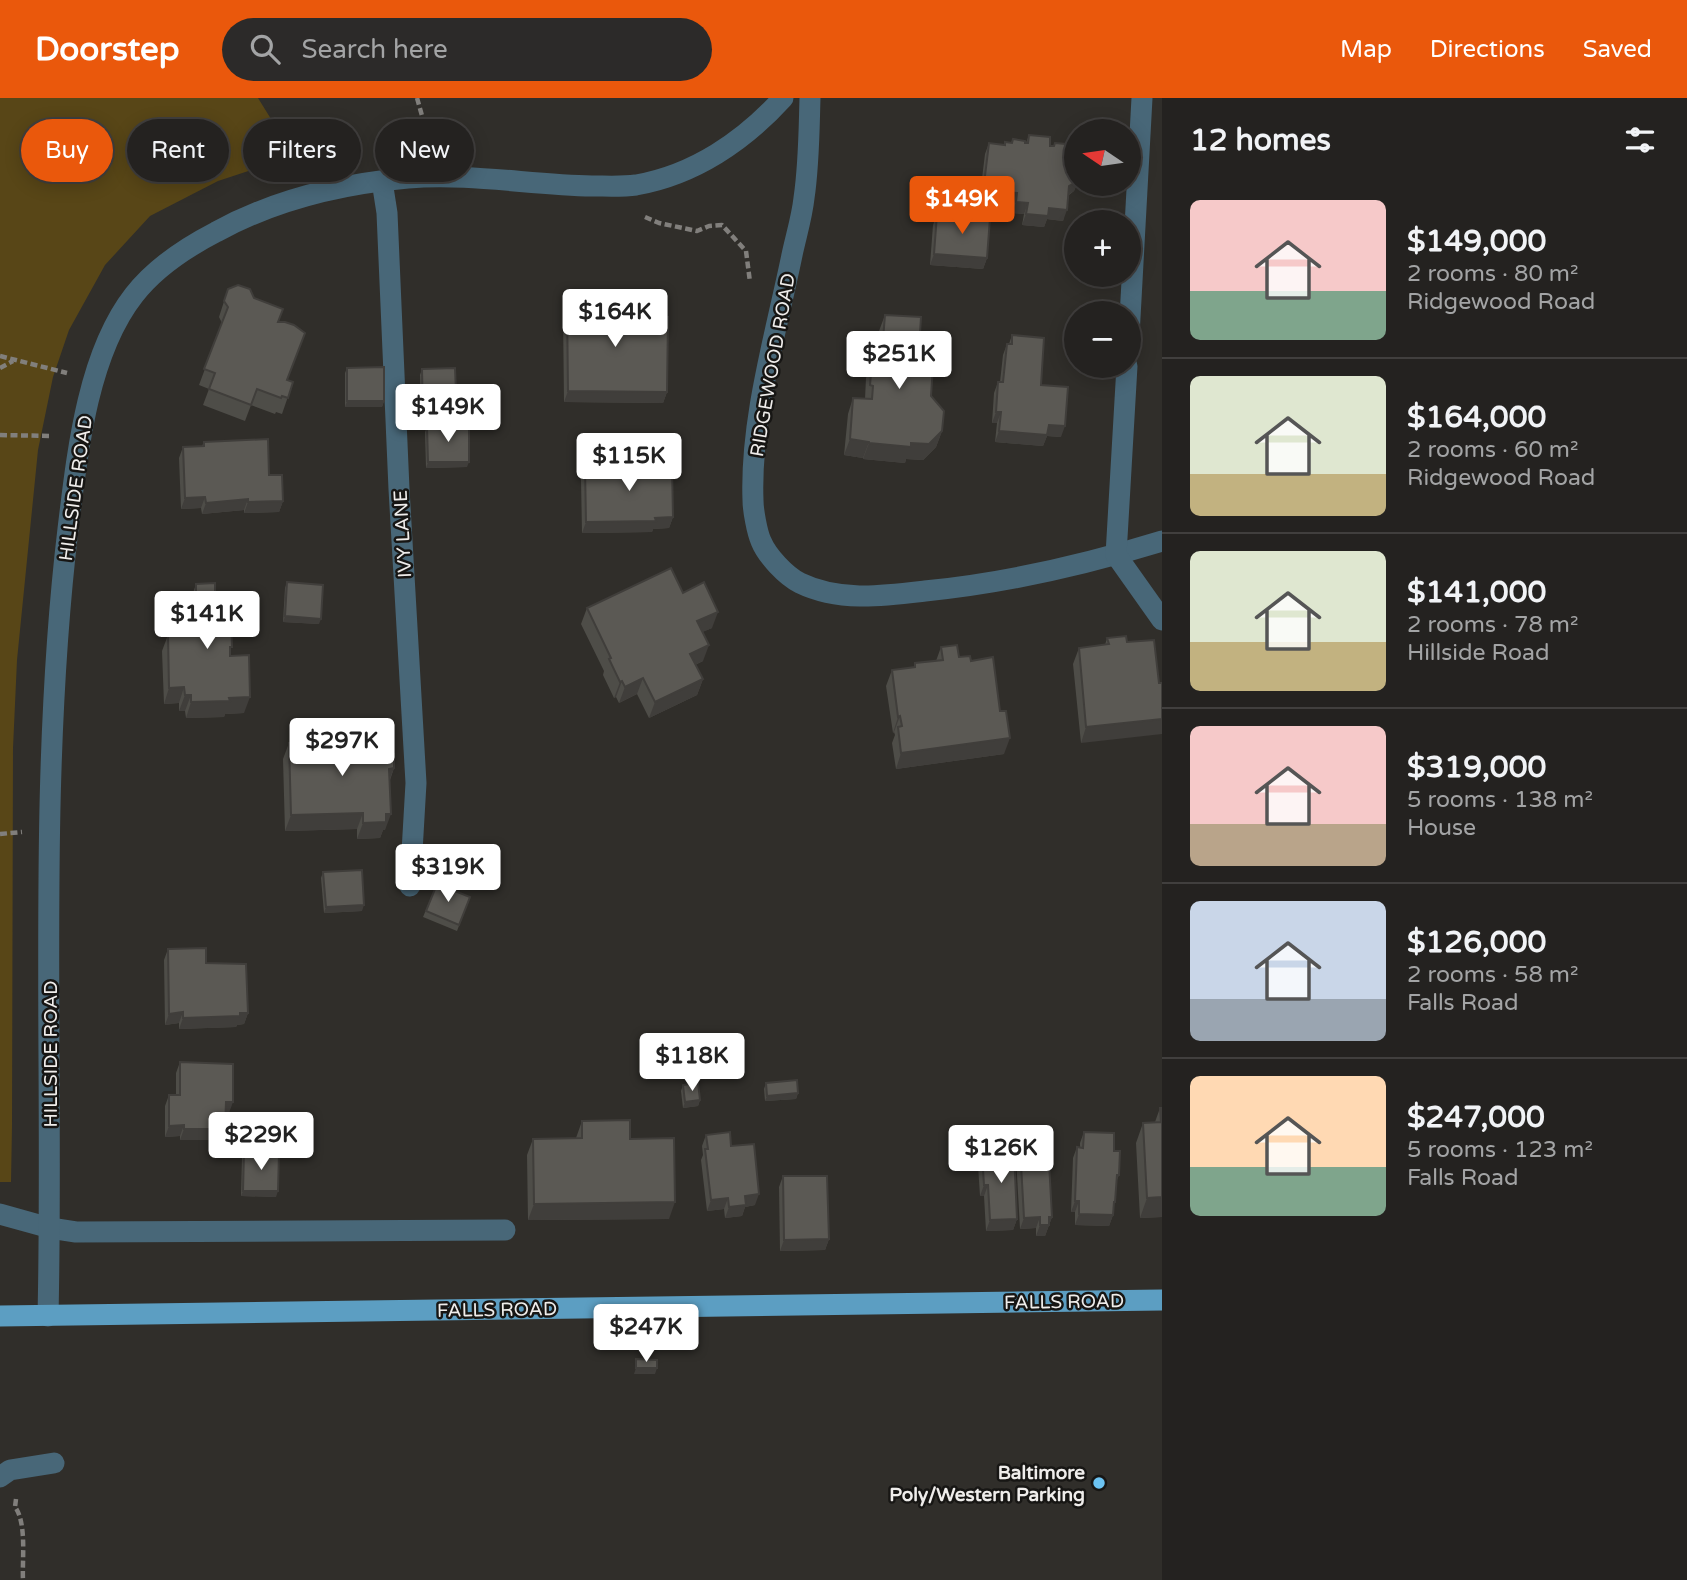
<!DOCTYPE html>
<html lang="en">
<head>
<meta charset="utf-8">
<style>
  body { margin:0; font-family:"Varela Round",sans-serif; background:#2c2a29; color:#f1f3f6; height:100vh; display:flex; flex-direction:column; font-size:26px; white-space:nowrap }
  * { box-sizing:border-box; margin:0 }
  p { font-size:23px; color:#a3a4a5 }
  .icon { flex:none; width:38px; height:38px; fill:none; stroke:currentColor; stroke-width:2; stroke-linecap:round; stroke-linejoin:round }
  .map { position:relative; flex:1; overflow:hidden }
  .drawer { display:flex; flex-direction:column; background:#242220; width:525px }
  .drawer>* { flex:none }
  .top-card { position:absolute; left:21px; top:21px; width:665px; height:63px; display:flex; gap:14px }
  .needle { width:46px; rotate:283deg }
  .buttons { position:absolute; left:1064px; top:21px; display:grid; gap:14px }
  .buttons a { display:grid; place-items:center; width:77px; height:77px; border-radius:50%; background:#242220; box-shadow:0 4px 18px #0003,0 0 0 2px #413f3e; font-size:35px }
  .price { position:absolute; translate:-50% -60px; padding:0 16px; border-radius:7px; background:#fff; color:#222; font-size:23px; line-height:46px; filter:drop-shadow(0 2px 4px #0008) }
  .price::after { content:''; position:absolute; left:50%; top:42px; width:21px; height:16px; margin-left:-10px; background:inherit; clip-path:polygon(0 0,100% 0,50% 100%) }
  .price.current { background:#ea580c; color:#fff }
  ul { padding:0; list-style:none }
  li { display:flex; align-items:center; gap:21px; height:175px; padding:0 28px }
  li+li { border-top:2px solid #413f3e }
  li span { display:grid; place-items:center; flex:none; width:196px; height:140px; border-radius:10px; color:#555 }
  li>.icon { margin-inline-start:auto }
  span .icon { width:84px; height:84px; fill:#fffc; stroke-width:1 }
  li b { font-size:30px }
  h2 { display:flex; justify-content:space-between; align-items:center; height:84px; padding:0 28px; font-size:30px }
  .tag { padding:0 24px; border-radius:32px; background:#242220; box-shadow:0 4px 18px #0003,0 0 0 2px #413f3e; font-size:24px; line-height:63px }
  .tag.current { background:#ea580c; color:#fff }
  header { display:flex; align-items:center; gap:42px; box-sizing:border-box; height:98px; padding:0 35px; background:#ea580c; color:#fff }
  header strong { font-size:33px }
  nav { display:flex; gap:38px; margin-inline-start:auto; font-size:24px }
  .search { width:490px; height:63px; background:#2c2a29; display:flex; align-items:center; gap:18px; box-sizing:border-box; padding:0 24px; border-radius:38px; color:#a3a4a5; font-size:26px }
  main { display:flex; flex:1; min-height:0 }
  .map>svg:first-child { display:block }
</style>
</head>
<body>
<header>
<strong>Doorstep</strong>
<div class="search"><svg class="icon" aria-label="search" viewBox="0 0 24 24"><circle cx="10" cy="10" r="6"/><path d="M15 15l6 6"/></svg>Search here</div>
<nav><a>Map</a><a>Directions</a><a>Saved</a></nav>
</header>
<main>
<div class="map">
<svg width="1162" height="1482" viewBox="0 0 1162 1482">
  <rect width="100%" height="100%" fill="#302e2a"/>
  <!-- green -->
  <path fill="#584617" d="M0,0H258L294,58L218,83L150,118L105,167L69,232L53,279L38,352L17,562L13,650L12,1028L11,1084H0Z"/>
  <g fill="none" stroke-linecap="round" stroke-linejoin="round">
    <!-- path -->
    <g stroke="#817f7c" stroke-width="4.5" stroke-dasharray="7 3.5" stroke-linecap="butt">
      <path d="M417,0L432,53"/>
      <path d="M645,119L659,125L697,133L709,128L722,127L746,153L750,184"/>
      <path d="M0,258L67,275"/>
      <path d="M0,270L13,263"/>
      <path d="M0,337L52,338"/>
      <path d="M0,736L22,734"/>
      <path d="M16,1401L15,1409C27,1425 22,1462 23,1482"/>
    </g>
    <!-- minor -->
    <g stroke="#486778" stroke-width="21">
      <path d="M810,0C809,33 809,67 804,100C802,119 796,138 792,157C776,235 750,322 753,402C753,412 757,434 761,443C767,458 786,478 800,485C839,504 883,498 925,493C1006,485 1084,467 1162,443"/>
      <path d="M382,83L387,115L399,391L416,685L410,788"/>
      <path d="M1129,238L1142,0"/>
      <path d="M1127,268L1116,457L1162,522"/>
      <path d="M0,1116L50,1130L76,1134L505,1132"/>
      <path d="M48,1218C54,956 37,692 68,431C77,357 87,257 134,197C155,170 185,150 216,134C276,101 340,86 408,80C470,75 531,87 592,88C606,88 622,89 636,87C694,77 744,43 783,0"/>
      <path d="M0,1379L10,1372L54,1365"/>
    </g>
    <!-- major -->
    <path stroke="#5c9ec2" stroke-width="21" d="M0,1218L1162,1202"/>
  </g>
  <!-- wall -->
  <g fill="#4e4d48">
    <path d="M1029,37L1050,48L1065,49L1071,59L1077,86L1074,93L1069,97L1063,123L1047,121L1044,129L1022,127L1024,116L1012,115L1013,107L996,105L997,98L980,97L985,56L989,45L1004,47L1005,44L1011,45L1013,41L1026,45Z"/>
    <path d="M937,116L987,160L983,171L930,167L933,127Z"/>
    <path d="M228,191L254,200L278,224L287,282L293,284L282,316L276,314L275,316L251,307L245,323L203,307L209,291L199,287L222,225L219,219Z"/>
    <path d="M586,203L624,219L667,294L663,305L564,304L563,216L567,205L585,206Z"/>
    <path d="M885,217L919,252L931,298L942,333L936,349L923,362L906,361L905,365L863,361V360L844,357L848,316L853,300L865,301L866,280L871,269V256L877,240L879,241V233Z"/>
    <path d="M1012,237L1041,287L1061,339L1047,338L1043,348L995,344L997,325H992L994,295L998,284H1000L1003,257L1007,246H1009Z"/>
    <path d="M347,270L384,303L382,309H345V275Z"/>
    <path d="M422,271L457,318L455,323L421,324L420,277Z"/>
    <path d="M427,329L467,369L426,370L425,334Z"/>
    <path d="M204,344L269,377L283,403L279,414L244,415V412L202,416L201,410L181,411L179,360L183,349L202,348Z"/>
    <path d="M609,366L650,368L673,419L669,430L653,431L652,434L582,435L581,381L585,370L608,369Z"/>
    <path d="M287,484L319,526L283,524L285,490Z"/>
    <path d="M196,486L215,497L244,615L225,616L224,619L186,620L185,613H179V605L164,606L162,553L168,537H177L176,514L182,498H192Z"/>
    <path d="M683,495L712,530L702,534L703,563L695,567L703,581L697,597L649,620L637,596L619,605L616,599L614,600L603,577L604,573L581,526L587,510Z"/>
    <path d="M1107,540L1127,544L1159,585L1081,645L1073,566L1079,550L1105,547Z"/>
    <path d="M941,549L959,559L971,563L1004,656L896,671L892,645L895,637L894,634L893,635L886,588L892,572L914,569L915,565L936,563Z"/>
    <path d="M353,639L388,656L394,670L390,682L385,732H383L380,740L357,741V731L285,733L283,661L289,645L351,644Z"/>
    <path d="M323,774L362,813L324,815L321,780Z"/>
    <path d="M437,786L470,799L457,833L423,819Z"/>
    <path d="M168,851L206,865L248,915L244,926L237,927L236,929L179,931V925L165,927L164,862Z"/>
    <path d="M180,964L229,1015H225V1031L221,1042H180V1038L165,1039V1008L169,997H176V975Z"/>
    <path d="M766,985L798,995L796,1001L765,1003L764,991Z"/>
    <path d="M683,987L700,1002L698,1008L683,1010L681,993Z"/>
    <path d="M1160,1010H1162V1119L1140,1120L1136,1045L1143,1025L1155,1024Z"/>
    <path d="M582,1023L630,1041L669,1121L528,1122L527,1057L533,1041L576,1040Z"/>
    <path d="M1084,1034L1114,1053L1119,1077L1116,1084L1113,1117L1109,1128L1075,1127V1114H1071L1073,1060L1077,1049H1080V1045Z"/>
    <path d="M706,1037L731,1048L755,1107L745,1109L742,1118L725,1120L724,1111L707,1113L701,1062L703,1057L702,1048Z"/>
    <path d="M1020,1048L1052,1119L1045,1138H1036V1130L1020,1131L1016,1059Z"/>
    <path d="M244,1054L276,1099L241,1098L242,1060Z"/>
    <path d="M982,1056L1017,1121L1013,1132L986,1133L984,1098H980L978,1067Z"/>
    <path d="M783,1078L829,1141L825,1152L780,1153L779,1089Z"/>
  </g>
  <!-- shaded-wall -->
  <g fill="#403e3b">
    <path d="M1076,84L1077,86L1074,93L1065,99L1069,88Z"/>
    <path d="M984,86L1001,87L997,98L980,97Z"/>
    <path d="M1000,94L1017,95L1013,107L996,105Z"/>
    <path d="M1016,104L1028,105L1024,116L1012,115Z"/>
    <path d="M1049,110L1067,112L1063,123L1047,121L1044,129L1022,127L1026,116Z"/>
    <path d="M934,156L987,160L983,171L930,167Z"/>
    <path d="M568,293L667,294L663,305L564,304Z"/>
    <path d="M347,303H384L382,309H345Z"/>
    <path d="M996,314H1001L997,325H992Z"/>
    <path d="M457,318L455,323L421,324L423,319Z"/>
    <path d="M1049,327L1065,328L1061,339L1047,338L1043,348L995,344L999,333Z"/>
    <path d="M942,333L936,349L923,362L906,361L905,365L863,361L869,345H911Z"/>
    <path d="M850,341L869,344L863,360L844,357Z"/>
    <path d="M428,364H469L467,369L426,370Z"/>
    <path d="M205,399L201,410L181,411L185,400Z"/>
    <path d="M248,401L244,412L202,416L206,405Z"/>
    <path d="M283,403L279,414L244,415L248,404Z"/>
    <path d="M673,419L669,430L653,431L652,434L582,435L586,424Z"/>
    <path d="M718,514L712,530L691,539L697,523Z"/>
    <path d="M285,518L321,521L319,526L283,524Z"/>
    <path d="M709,547L703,563L684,572L690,556Z"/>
    <path d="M643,580L637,596L619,605L625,589Z"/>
    <path d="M703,581L697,597L649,620L655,604Z"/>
    <path d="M622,583L616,599L614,600L620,584Z"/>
    <path d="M184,589L179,605L164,606L169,590Z"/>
    <path d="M185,597H191L185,613H179Z"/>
    <path d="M250,599L244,615L225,616L224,619L186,620L191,604L229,600Z"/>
    <path d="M900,618L894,634L893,635L898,619Z"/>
    <path d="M1162,621V636L1081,645L1086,629Z"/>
    <path d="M1010,640L1004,656L896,671L901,655Z"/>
    <path d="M394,670L388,686L389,671Z"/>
    <path d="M363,715L357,731L285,733L291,717Z"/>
    <path d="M386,716H391L385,732H383L380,740L357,741L363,725Z"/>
    <path d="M364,807L362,813L324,815L326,809Z"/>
    <path d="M183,914L179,925L165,927L169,916Z"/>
    <path d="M240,915H248L244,926L237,927L236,929L179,931L183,920Z"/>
    <path d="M798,995L796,1001L765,1003L767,998Z"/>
    <path d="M700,1002L698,1008L683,1010L685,1004Z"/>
    <path d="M226,1004H233L229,1015H222Z"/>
    <path d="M184,1027L180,1038L165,1039L169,1028Z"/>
    <path d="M184,1031H225L221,1042H180Z"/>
    <path d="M984,1087H988L984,1098H980Z"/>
    <path d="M243,1093H278L276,1099L241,1098Z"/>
    <path d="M759,1096L755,1107L745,1109L742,1118L725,1120L729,1109L745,1098Z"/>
    <path d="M1162,1099V1119L1140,1120L1147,1100Z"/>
    <path d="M728,1100L724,1111L707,1113L711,1102Z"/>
    <path d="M1075,1103H1079L1075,1114H1071Z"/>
    <path d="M675,1104L669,1121L528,1122L534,1106Z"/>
    <path d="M1079,1116L1113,1117L1109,1128L1075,1127Z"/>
    <path d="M1040,1119L1036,1130L1020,1131L1024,1120Z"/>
    <path d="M1049,1119H1052L1045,1138H1036L1040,1127Z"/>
    <path d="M1017,1121L1013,1132L986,1133L990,1122Z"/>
    <path d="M829,1141L825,1152L780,1153L784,1142Z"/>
    <path d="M636,1270H657L655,1276H634Z"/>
  </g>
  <!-- building -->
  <g fill="#5b5954" stroke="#403e3b" stroke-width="2">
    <path d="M1029,37L1050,39V48H1054L1055,45L1066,46L1065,49L1072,50L1071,59L1076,66V84L1069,88L1067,112L1049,110L1048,118L1026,116L1028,105L1016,104L1017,95L1000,94L1001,87L984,86L989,45L1005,47V44L1012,45L1013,41L1025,43V45H1028Z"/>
    <path d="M937,116L990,120L987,160L934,156Z"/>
    <path d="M238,187L250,191L254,200L283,211L278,224H285L294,227L305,235L287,282L293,284L288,300L282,298L281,300L257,291L251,307L209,291L215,275L204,271L228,209L224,203L228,191Z"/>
    <path d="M586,203H624V219H668L667,294L568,293L567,205L586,206Z"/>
    <path d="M885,217L921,219L919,252L934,253L931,298L944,313L942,333L929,346L911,345V349L869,345V344L850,341L853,300L872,301L873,288L870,287L872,264H876L877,240L883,241Z"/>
    <path d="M1012,237L1044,240L1041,287L1068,289L1065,328L1049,327L1047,337L999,333L1001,314H996L998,284H1003L1007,246H1012Z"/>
    <path d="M384,269V303H347V270Z"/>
    <path d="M455,270L457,318L423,319L422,271Z"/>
    <path d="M469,328V364H428L427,329Z"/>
    <path d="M268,341L269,377H282L283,403L248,404V401L206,405L205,399L185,400L183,349L204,348V344Z"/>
    <path d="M650,365V368L672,367L673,419L655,420L656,423L586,424L585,370L609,369V366Z"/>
    <path d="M671,470L683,495L704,484L718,514L697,523L709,547L690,556L703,581L655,604L643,580L625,589L622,583L620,584L609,561L611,560L587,510Z"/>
    <path d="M287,484L323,487L321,521L285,518Z"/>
    <path d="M215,485V497L227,496L228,521L231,520L232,549H230V558L249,557L250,599L229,600L230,603L191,604V597H185L184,589L169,590L168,537H183L182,498H196V486Z"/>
    <path d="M1126,538L1127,544L1154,542L1159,585H1162V621L1086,629L1079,550L1109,546L1107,540Z"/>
    <path d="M957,547L959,559L970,558L971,563L993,559L1000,613H1006L1010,640L901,655L898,629L902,628L900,618L898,619L892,572L915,569V565L943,562L941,549Z"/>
    <path d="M388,638V656H394V670L389,671L391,716H386V724L363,725V715L291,717L289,645L353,643V639Z"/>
    <path d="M362,772L364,807L326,809L323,774Z"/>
    <path d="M437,786L470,799L459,827L426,813Z"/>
    <path d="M206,850V865L246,866L248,915H240V918L183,920V914L169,916L168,851Z"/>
    <path d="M180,964L233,966V1004H226L225,1031H184V1027L169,1028V997H180Z"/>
    <path d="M797,982L798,995L767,998L766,985Z"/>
    <path d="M698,985L700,1002L685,1004L683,987Z"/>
    <path d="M1160,1010H1162V1099L1147,1100L1143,1025L1161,1024Z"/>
    <path d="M630,1022V1041L674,1040L675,1104L534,1106L533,1041L582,1040V1023Z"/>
    <path d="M730,1034L731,1048L754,1046L759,1096L745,1098L746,1107L729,1109L728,1100L711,1102L705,1051H708L706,1037Z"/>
    <path d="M1084,1034L1114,1035V1053H1120L1119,1077H1117L1115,1104H1114L1113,1117L1079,1116V1103H1075L1077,1049L1083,1050Z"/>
    <path d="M1048,1046L1052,1119H1049V1127H1040V1119L1024,1120L1020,1048Z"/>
    <path d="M244,1054L279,1055L278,1093H243Z"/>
    <path d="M1014,1054L1017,1121L990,1122L988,1087H984L982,1056Z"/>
    <path d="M783,1078H827L829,1141L784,1142Z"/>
    <path d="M636,1261L657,1262V1270H636Z"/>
  </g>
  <!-- markers -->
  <circle fill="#6cc3f2" stroke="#171614" stroke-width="2.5" cx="1099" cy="1385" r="7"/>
  <g text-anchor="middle" stroke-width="5" stroke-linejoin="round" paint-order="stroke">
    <!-- street labels -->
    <g font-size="19" fill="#efedeb" stroke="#171614">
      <text transform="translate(772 267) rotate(-80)" y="7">RIDGEWOOD ROAD</text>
      <text transform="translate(75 390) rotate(-82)" y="7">HILLSIDE ROAD</text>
      <text transform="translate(402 436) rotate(-93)" y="7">IVY LANE</text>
      <text transform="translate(50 956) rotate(-90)" y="7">HILLSIDE ROAD</text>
      <text transform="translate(1064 1203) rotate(-1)" y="7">FALLS ROAD</text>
      <text transform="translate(497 1211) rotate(-1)" y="7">FALLS ROAD</text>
    </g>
    <!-- poi labels -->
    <g font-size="19" font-weight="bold" fill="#efedeb" stroke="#171614" text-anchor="end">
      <text x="1085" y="1381">Baltimore<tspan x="1085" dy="22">Poly/Western Parking</tspan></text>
    </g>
  </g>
</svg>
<div class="buttons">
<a><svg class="needle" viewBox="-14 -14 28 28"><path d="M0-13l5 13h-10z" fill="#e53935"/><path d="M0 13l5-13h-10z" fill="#a3a4a5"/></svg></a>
<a>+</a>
<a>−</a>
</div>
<b class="price current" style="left:962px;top:138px">$149K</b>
<b class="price" style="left:615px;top:251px">$164K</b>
<b class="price" style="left:899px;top:293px">$251K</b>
<b class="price" style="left:448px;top:346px">$149K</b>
<b class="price" style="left:629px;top:395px">$115K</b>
<b class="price" style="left:207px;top:553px">$141K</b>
<b class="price" style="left:342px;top:680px">$297K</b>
<b class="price" style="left:448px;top:806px">$319K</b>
<b class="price" style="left:692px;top:995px">$118K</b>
<b class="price" style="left:261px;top:1074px">$229K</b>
<b class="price" style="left:1001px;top:1087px">$126K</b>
<b class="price" style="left:646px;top:1266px">$247K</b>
<div class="top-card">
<a class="tag current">Buy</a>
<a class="tag">Rent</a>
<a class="tag">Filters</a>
<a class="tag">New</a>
</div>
</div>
<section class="drawer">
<h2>12 homes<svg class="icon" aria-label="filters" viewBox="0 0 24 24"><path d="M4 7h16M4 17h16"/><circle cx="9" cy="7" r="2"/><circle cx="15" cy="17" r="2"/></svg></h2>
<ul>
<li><span style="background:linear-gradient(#f6c9c9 65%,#7fa58c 0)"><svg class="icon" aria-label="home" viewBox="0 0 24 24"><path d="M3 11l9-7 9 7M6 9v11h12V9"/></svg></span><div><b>$149,000</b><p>2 rooms · 80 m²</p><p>Ridgewood Road</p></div></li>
<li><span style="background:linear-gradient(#dfe7d0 70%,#c2b280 0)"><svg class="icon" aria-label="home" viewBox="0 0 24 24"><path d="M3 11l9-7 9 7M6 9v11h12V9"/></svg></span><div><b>$164,000</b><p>2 rooms · 60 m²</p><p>Ridgewood Road</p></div></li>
<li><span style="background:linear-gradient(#dfe7d0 65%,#c2b280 0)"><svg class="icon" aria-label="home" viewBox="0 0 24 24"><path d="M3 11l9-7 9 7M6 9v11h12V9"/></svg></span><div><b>$141,000</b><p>2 rooms · 78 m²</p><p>Hillside Road</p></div></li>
<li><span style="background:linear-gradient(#f6c9c9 70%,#b9a48a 0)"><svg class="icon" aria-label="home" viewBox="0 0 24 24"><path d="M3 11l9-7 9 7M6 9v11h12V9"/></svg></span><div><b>$319,000</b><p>5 rooms · 138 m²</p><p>House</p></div></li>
<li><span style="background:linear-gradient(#c9d6e8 70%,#9aa5b1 0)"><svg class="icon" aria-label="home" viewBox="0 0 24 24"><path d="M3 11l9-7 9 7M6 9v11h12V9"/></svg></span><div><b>$126,000</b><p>2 rooms · 58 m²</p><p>Falls Road</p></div></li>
<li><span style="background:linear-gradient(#ffd9b3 65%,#7fa58c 0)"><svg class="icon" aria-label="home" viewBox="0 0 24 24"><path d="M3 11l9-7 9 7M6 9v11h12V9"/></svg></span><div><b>$247,000</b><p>5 rooms · 123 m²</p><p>Falls Road</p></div></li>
</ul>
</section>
</main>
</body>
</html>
